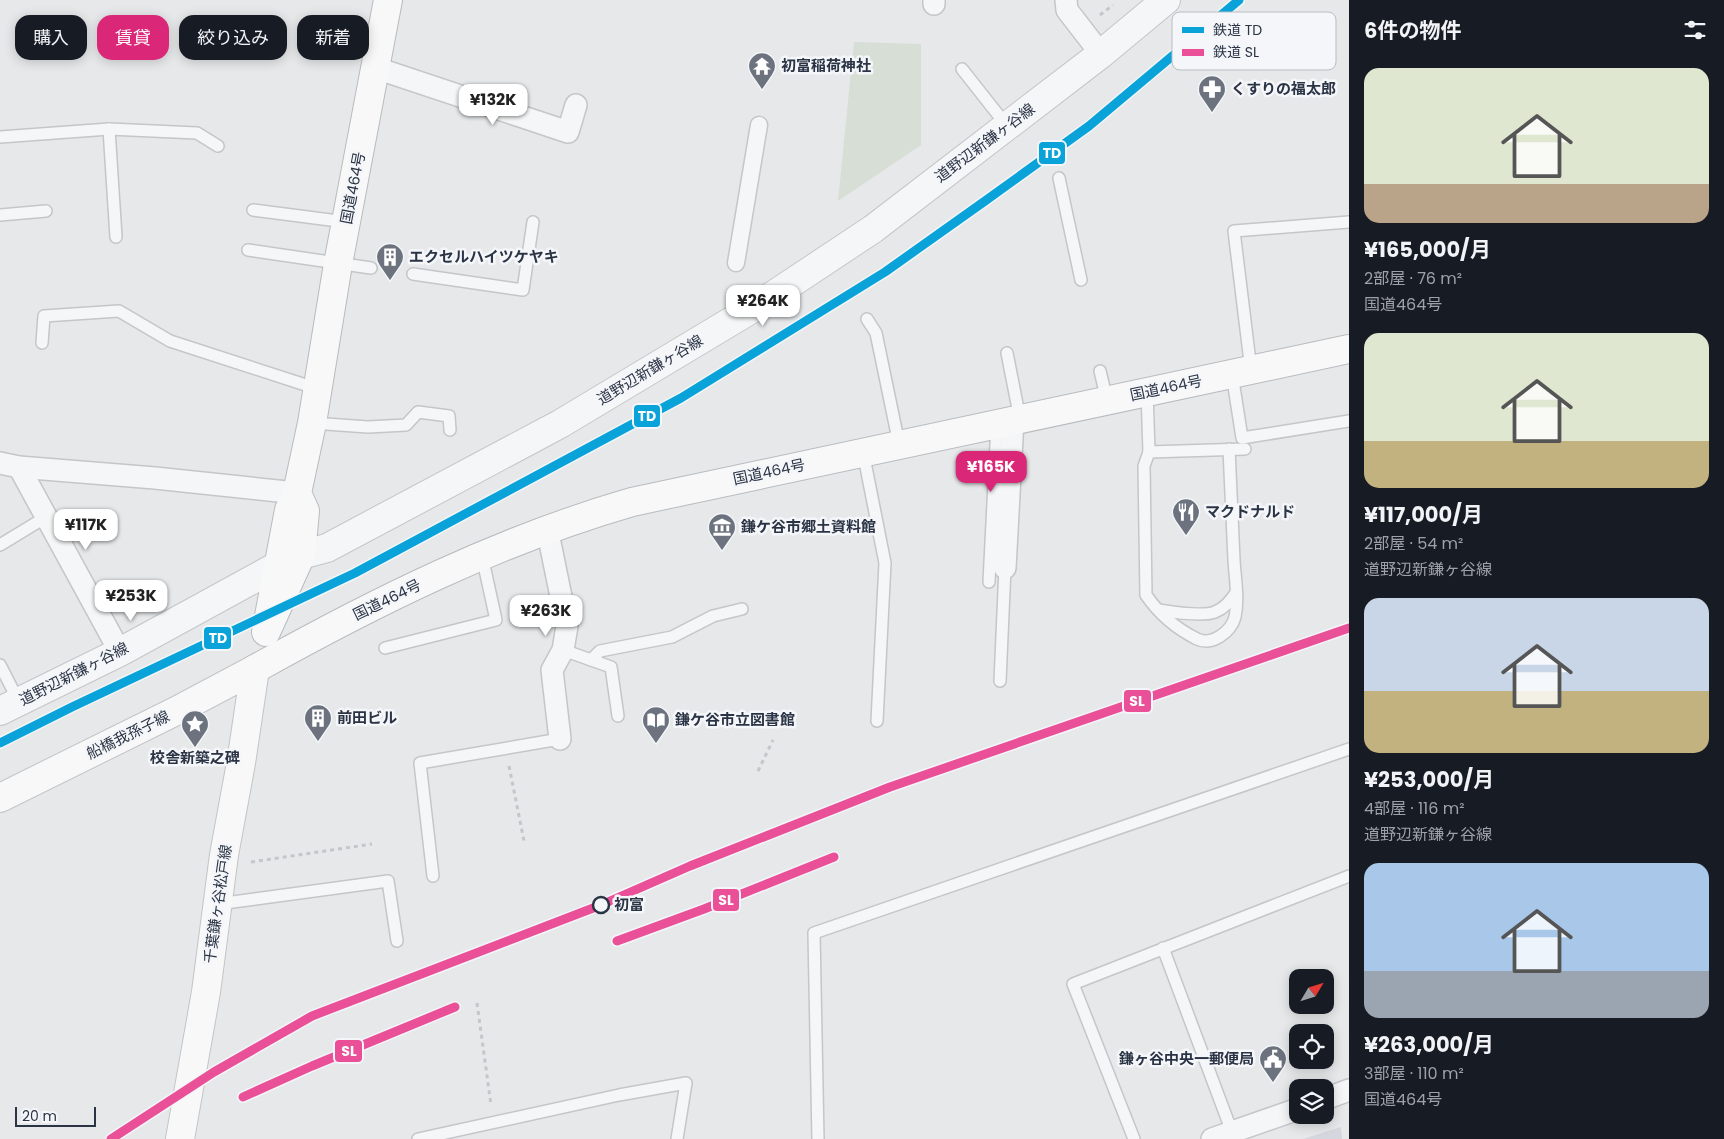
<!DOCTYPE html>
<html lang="ja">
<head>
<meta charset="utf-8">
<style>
  body { margin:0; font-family:Poppins,"Noto Sans JP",sans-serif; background:#20242c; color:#f1f3f6; height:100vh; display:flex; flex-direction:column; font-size:19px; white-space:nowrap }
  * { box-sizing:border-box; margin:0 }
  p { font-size:16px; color:#9ea1a6 }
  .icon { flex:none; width:28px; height:28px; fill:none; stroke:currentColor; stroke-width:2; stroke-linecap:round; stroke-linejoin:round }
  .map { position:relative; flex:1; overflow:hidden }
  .drawer { display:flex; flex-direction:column; background:#171b24; width:375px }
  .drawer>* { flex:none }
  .hud { position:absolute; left:15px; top:15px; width:475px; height:45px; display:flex; gap:10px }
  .needle { width:32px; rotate:52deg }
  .fabs { position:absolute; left:1289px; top:969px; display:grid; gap:10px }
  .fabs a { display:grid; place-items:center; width:45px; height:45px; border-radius:10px; background:#171b24; box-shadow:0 2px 12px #0003; font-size:25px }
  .scale { position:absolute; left:15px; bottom:12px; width:81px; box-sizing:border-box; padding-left:5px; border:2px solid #2b3445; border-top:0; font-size:14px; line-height:18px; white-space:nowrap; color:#2b3445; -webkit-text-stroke:4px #f4f6f9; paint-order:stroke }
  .price { position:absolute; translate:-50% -42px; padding:0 11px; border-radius:10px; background:#fff; color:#222; font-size:16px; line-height:32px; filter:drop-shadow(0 1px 2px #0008) }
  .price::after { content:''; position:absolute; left:50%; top:30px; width:15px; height:11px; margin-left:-8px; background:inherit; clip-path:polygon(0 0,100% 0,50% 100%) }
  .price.on { background:#db2777; color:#fff }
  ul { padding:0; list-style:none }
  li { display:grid; align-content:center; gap:10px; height:265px; padding:0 15px }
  li span { display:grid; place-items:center; height:155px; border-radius:15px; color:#555 }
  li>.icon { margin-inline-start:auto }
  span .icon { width:90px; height:90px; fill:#fffc; stroke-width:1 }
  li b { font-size:21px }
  h2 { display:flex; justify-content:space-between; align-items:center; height:60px; padding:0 15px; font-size:21px }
  .pill { padding:0 18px; border-radius:15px; background:#171b24; box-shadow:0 2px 12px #0003; font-size:18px; line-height:45px }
  .pill.on { background:#db2777; color:#fff }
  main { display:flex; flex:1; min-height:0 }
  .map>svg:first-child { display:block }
</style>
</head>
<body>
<main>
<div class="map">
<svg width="1349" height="1139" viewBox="0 0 1349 1139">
  <rect width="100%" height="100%" fill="#e6e8ea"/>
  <!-- built -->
  <path fill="#d4d7dd" d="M1341,1127L1342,1139H1303Z"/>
  <!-- green -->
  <path fill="#d6ded6" d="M854,42L921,44V145L838,201Z"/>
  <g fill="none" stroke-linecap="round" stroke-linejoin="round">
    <!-- service casing -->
    <g stroke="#c4c6c8" stroke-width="14">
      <g id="service">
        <path d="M962,69L1007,126"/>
        <path d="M109,129L116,237"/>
        <path d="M0,137L109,129L197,133L218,146"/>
        <path d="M1059,178L1081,280"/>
        <path d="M253,210L346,222"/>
        <path d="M0,215L46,211"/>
        <path d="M248,250L371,268"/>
        <path d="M413,274L523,290L533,222"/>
        <path d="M867,319L876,333L899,444"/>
        <path d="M42,343L44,316L119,311L170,341L318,389"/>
        <path d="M1007,353L1020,419"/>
        <path d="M1251,370L1234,231L1349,222"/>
        <path d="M1100,371L1107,400"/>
        <path d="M1232,374L1242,438L1349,421"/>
        <path d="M1147,392L1149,452L1245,449"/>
        <path d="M312,423L368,427L406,425L418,412L449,416L450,430"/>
        <path d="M863,452L885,563L877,721"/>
        <path d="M1149,452L1144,466L1146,595C1159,614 1177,629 1197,639C1212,646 1231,632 1235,617C1239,599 1235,578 1234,560C1232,523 1231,486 1229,449"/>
        <path d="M0,545L46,517"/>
        <path d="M989,582L997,424"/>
        <path d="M1159,610C1172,612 1203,617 1215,612C1225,608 1230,601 1236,593"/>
        <path d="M385,648L496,620L482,556"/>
        <path d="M563,650L611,667L618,716"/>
        <path d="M591,660L600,651L672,637L713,616L742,609"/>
        <path d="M0,665L19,702"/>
        <path d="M1000,681L1005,568"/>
        <path d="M433,876L420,763L560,739"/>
        <path d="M218,904L388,881L397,941"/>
        <path d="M1163,948L1232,1132"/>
        <path d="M418,1139L619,1095L686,1083L677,1139"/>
        <path d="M818,1139L814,933L1349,749"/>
        <path d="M1134,1139L1073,984L1349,876"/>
      </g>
    </g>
    <!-- pedestrian casing -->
    <g stroke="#c4c6c8" stroke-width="19">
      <path id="pedestrian" d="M736,263L759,125"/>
    </g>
    <!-- minor casing -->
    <g stroke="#c4c6c8" stroke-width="24">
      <g id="minor">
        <path d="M934,0V4"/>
        <path d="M1066,0L1067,10L1101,54"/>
        <path d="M376,68L568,132L576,105"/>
        <path d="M0,463L19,467L155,478L297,493"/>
        <path d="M19,467L120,652"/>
        <path d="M547,528L567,626L563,650L552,670L560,739"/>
        <path d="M1005,568L1013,420"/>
        <path d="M1325,1099L1349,1090"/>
        <path d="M1212,1139L1298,1109"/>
      </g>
    </g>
    <!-- tertiary casing -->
    <g stroke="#c4c6c8" stroke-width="30">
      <g id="tertiary">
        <path d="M301,555L327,548L560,424L760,304L873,229L1101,54L1166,0"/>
        <path d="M0,711L120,652L279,565"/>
      </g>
    </g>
    <!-- primary casing -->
    <g stroke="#c2c5c8" stroke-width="30">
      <g id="primary">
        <path d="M0,798L176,711L255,669"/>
        <path d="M180,1139L206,992L224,855L241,763L255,669"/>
      </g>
    </g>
    <!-- trunk casing -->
    <g stroke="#b8bbbf" stroke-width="30">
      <g id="trunk">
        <path d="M297,493L305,511L301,555L266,632L289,510L297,493L312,423L338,264L388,0"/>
        <path d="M255,669C375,602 500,540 632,502L1349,349"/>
      </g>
    </g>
    <!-- path -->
    <g stroke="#c5c6ca" stroke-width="3" stroke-dasharray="4 4" stroke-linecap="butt">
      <path d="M1100,15L1113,5"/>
      <path d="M509,766L524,841"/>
      <path d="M758,771L773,740"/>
      <path d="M251,862L372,844"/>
      <path d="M477,1003L491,1105"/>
    </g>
    <!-- service -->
    <use href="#service" stroke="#f5f6f7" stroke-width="11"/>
    <!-- pedestrian -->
    <use href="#pedestrian" stroke="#f5f6f7" stroke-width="16"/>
    <!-- minor -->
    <use href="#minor" stroke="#f5f6f7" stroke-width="21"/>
    <!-- tertiary -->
    <use href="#tertiary" stroke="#f5f6f7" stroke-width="28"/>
    <!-- primary -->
    <use href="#primary" stroke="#f8f8f8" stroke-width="28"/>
    <!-- trunk -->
    <use href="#trunk" stroke="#f8f8f8" stroke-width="28"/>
    <!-- rail-1 casing -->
    <g stroke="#f4f6f9" stroke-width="12">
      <path id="rail-1" d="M0,743L72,707L355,573L681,398L885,272L985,201L1089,126L1239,0"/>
    </g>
    <!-- rail-2 casing -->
    <g stroke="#f4f6f9" stroke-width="12">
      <g id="rail-2">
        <path d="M617,941L704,909L834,857"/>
        <path d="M243,1097L312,1066L455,1007"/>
        <path d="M111,1139L214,1072L312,1016L601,905L690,866L890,787L1349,628"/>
      </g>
    </g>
    <!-- rail-1 -->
    <use href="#rail-1" stroke="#09a3da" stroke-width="9"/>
    <!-- rail-2 -->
    <use href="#rail-2" stroke="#e95098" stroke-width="9"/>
  </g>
  <!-- icons -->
  <defs>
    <g id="temple-pin" transform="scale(1.4375)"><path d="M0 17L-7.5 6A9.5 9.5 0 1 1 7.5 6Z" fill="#6c737f" stroke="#f4f6f9"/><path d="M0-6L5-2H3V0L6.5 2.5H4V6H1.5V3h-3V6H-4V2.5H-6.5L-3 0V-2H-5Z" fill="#fff"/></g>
    <g id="pharmacy-pin" transform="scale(1.4375)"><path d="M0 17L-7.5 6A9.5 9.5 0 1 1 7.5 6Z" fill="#6c737f" stroke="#f4f6f9"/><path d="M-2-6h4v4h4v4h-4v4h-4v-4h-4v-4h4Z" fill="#fff"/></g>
    <g id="building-pin" transform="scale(1.4375)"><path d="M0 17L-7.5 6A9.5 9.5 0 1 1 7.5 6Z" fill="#6c737f" stroke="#f4f6f9"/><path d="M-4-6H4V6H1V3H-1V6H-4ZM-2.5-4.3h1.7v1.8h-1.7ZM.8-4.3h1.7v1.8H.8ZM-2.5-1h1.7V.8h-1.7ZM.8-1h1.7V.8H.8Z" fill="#fff"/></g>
    <g id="restaurant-pin" transform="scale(1.4375)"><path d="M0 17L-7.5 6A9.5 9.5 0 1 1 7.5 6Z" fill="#6c737f" stroke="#f4f6f9"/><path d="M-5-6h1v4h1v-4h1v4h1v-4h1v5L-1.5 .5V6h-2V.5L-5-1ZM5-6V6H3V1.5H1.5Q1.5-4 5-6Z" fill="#fff"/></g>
    <g id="museum-pin" transform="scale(1.4375)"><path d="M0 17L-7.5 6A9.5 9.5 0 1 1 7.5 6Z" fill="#6c737f" stroke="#f4f6f9"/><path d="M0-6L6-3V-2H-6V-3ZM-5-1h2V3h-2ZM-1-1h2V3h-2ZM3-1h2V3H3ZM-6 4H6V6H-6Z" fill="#fff"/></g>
    <g id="library-pin" transform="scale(1.4375)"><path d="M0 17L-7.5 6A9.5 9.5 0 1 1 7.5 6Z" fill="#6c737f" stroke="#f4f6f9"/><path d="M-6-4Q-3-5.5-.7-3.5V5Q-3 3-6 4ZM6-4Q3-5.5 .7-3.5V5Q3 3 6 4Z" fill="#fff"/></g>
    <g id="sight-pin" transform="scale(1.4375)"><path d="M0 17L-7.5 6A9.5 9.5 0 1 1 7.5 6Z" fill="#6c737f" stroke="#f4f6f9"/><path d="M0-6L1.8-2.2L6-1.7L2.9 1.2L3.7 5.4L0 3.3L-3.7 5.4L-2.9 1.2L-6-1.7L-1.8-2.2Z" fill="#fff"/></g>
    <g id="civic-pin" transform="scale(1.4375)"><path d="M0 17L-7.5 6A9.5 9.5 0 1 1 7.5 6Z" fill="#6c737f" stroke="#f4f6f9"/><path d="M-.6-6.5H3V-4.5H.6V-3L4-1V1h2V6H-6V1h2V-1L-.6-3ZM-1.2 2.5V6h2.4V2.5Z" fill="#fff"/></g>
  </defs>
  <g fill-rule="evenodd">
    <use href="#temple-pin" x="762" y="66"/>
    <use href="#pharmacy-pin" x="1212" y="89"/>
    <use href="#building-pin" x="390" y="257"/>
    <use href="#restaurant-pin" x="1186" y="512"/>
    <use href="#museum-pin" x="722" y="527"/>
    <use href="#building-pin" x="318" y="718"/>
    <use href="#library-pin" x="656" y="720"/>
    <use href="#sight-pin" x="195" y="724"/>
    <use href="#civic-pin" x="1273" y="1059"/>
  </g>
  <!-- markers -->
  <circle fill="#f4f6f9" stroke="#2b3445" stroke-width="2.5" cx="601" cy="905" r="8"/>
  <g text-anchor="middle" stroke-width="5" stroke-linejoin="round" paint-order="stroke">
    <!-- poi labels -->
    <g font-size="15" font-weight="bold" fill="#2b3445" stroke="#f4f6f9" text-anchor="start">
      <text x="781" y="71">初富稲荷神社</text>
      <text x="1231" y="94">くすりの福太郎</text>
      <text x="409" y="262">エクセルハイツケヤキ</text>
      <text x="1205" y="517">マクドナルド</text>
      <text x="741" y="532">鎌ケ谷市郷土資料館</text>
      <text x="337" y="723">前田ビル</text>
      <text x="675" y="725">鎌ケ谷市立図書館</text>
      <text x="195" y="763" text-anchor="middle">校舎新築之碑</text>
      <text x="1254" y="1064" text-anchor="end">鎌ヶ谷中央一郵便局</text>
    </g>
    <!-- street labels -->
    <g font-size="15" fill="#2b3445" stroke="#f4f6f9">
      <text transform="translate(985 143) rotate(-37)" y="5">道野辺新鎌ヶ谷線</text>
      <text transform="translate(353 188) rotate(-79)" y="5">国道464号</text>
      <text transform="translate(650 370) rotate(-31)" y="5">道野辺新鎌ヶ谷線</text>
      <text transform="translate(1166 388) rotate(-12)" y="5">国道464号</text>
      <text transform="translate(769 472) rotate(-12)" y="5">国道464号</text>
      <text transform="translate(387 600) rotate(-26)" y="5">国道464号</text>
      <text transform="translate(74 674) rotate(-27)" y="5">道野辺新鎌ヶ谷線</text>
      <text transform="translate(128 735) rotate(-26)" y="5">船橋我孫子線</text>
      <text transform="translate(218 904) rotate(-82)" y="5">千葉鎌ヶ谷松戸線</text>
    </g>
    <!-- stop labels -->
    <g font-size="15" font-weight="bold" fill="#2b3445" stroke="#f4f6f9" text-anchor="start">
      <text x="614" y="910">初富</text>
    </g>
  </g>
  <!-- legend -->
  <rect x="1172" y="12" width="164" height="58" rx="8" fill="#f4f6f9" stroke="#b8bcc3" stroke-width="1"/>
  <rect x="1182" y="27" width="22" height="6" fill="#09a3da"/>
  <rect x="1182" y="49" width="22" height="7" fill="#e95098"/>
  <g font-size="14" fill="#2b3445">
    <text x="1213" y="35">鉄道 TD</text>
    <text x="1213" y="57">鉄道 SL</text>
  </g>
  <g stroke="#f4f6f9" stroke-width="2">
    <rect x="1038" y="141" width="28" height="24" rx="5" fill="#09a3da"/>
    <rect x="633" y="404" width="28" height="24" rx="5" fill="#09a3da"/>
    <rect x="203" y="626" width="29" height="24" rx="5" fill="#09a3da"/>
    <rect x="1123" y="689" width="29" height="24" rx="5" fill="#e95098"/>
    <rect x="712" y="888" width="28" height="24" rx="5" fill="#e95098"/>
    <rect x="334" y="1039" width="29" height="24" rx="5" fill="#e95098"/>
  </g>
  <g font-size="14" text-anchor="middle" font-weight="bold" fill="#fff">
    <text x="1052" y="158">TD</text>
    <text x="647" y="421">TD</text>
    <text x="218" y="643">TD</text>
    <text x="1137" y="706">SL</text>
    <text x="726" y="905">SL</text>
    <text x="349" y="1056">SL</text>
  </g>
</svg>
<div class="fabs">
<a><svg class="needle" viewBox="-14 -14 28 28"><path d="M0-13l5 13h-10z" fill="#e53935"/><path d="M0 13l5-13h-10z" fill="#9ea1a6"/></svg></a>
<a><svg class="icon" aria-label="locate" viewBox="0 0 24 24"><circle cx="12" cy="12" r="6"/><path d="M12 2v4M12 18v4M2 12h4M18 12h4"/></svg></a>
<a><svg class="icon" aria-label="layers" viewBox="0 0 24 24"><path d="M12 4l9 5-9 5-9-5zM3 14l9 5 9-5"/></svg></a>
</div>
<div class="scale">20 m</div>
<b class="price" style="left:493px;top:126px">¥132K</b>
<b class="price" style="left:763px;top:327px">¥264K</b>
<b class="price on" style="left:991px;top:493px">¥165K</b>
<b class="price" style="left:86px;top:551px">¥117K</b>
<b class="price" style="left:131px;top:622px">¥253K</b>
<b class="price" style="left:546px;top:637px">¥263K</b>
<div class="hud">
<a class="pill">購入</a>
<a class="pill on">賃貸</a>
<a class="pill">絞り込み</a>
<a class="pill">新着</a>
</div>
</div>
<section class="drawer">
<h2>6件の物件<svg class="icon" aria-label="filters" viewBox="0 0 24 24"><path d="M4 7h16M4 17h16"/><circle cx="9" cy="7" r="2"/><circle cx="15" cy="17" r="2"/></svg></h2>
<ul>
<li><span style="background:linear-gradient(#dfe7d0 75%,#b9a48a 0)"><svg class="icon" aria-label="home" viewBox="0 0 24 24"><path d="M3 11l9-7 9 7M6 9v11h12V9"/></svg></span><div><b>¥165,000/月</b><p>2部屋 · 76 m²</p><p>国道464号</p></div></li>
<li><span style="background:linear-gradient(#dfe7d0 70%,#c2b280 0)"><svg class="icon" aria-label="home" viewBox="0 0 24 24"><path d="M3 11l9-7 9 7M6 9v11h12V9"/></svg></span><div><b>¥117,000/月</b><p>2部屋 · 54 m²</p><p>道野辺新鎌ヶ谷線</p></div></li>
<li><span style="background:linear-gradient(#c9d6e8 60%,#c2b280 0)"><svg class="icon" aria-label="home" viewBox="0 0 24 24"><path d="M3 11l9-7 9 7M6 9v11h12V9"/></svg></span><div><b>¥253,000/月</b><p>4部屋 · 116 m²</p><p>道野辺新鎌ヶ谷線</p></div></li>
<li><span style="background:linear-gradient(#a9c7e8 70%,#9aa5b1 0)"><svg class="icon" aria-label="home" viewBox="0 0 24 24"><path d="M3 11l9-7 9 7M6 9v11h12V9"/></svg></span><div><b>¥263,000/月</b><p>3部屋 · 110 m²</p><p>国道464号</p></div></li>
</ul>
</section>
</main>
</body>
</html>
